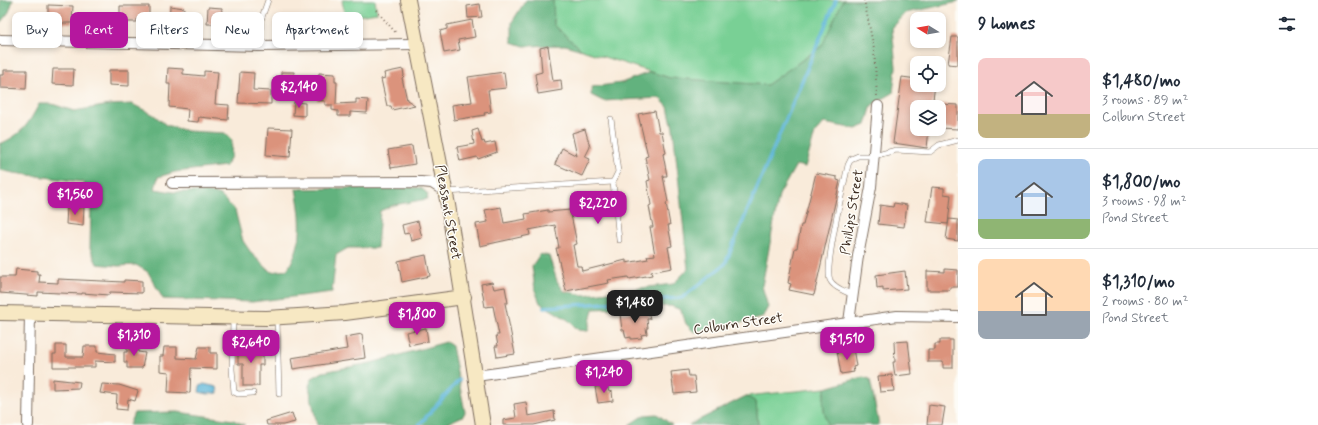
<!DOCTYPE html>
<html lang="en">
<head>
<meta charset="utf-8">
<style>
  body { margin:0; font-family:Mynerve,sans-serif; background:#f2f2f3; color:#1f2937; height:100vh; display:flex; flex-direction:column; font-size:15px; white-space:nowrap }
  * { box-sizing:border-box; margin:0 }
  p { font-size:13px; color:#747a83 }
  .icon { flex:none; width:22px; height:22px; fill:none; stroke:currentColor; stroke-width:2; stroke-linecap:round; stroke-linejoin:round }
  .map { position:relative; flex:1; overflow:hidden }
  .side { display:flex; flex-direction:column; background:#fff; width:360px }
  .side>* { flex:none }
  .banner { position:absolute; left:12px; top:12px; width:380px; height:36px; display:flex; gap:8px }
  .needle { width:26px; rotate:281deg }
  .buttons { position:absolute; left:910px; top:12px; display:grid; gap:8px }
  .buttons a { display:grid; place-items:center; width:36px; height:36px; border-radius:8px; background:#fff; box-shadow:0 2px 6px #0003; font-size:20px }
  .price { position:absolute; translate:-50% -34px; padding:0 9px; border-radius:8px; background:#b5179e; color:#fff; font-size:13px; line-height:26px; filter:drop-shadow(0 1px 2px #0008) }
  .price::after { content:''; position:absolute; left:50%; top:24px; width:12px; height:9px; margin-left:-6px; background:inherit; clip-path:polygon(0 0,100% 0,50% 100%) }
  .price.selected { background:#222; color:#fff }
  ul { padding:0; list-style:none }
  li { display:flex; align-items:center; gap:12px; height:100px; padding:0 20px }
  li+li { border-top:1px solid #e0e1e3 }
  li span { display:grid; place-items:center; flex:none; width:112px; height:80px; border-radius:8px; color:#555 }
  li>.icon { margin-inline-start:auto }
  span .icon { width:48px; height:48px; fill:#fffc; stroke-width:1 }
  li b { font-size:17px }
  h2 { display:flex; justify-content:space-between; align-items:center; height:48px; padding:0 20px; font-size:17px }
  .pill { padding:0 14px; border-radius:8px; background:#fff; box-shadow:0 2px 6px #0003; font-size:14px; line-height:36px }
  .pill.selected { background:#b5179e; color:#fff }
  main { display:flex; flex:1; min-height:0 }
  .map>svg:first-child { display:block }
</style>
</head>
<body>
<main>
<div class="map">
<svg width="958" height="425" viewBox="0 0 958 425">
  <rect width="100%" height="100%" fill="#fdfcf7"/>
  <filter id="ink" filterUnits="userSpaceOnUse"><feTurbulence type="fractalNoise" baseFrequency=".025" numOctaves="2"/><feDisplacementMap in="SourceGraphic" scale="8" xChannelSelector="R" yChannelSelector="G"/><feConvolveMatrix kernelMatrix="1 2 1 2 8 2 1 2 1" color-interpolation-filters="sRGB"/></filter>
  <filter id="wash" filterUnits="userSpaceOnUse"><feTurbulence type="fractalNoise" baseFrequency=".012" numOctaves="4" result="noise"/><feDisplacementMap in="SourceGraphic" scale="16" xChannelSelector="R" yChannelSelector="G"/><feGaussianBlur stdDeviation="0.9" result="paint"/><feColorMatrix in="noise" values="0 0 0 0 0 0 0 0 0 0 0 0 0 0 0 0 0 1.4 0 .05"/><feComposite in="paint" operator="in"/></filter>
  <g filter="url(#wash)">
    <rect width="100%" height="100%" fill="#f9ebda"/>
    <!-- green -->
    <g fill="#79d095" stroke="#5a7d5a">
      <path d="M342,0H375L377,13L345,18Z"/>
      <path d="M553,0H886L767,85L670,78L582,50L554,25Z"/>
      <path d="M826,388C821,402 824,412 828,425H758L756,402L746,396Z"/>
    </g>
    <!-- forest -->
    <g fill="#62b27e" stroke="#4e6e4e">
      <path d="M0,0H13L9,12L0,23Z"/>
      <path d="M526,0H553L554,25L582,50L565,45L524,46L512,42V22Z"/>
      <path d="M843,0H958V2L906,13L892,28L896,67L893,93L872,105L866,125L856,129L824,123L815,133L805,167L796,165L779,195L762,286L768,307L762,318L694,332L686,324L681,310L671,306L593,309L588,331L578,330L568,320L540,303L535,290L532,266L540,254L549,256L557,281L564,291L584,295L673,284L688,269L673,128L668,107L660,98L603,101L591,95L592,87L621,83L650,72L670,78L767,85L822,46Z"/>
      <path d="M39,104H52L74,111L110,105L132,104L154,115L166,125L187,131L225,133L232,140L231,156L226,166L175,172L158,177L155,189L173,192H205L220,195L235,210L243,241L252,254L271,272L287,270C304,242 302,221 296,189L404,187L421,188L428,194L427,199L394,205L380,211L377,248H348L336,255L332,292L252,302L163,299L148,272L136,265L118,266L97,264L90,248L91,205L83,182L14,173L0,170V144C22,134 28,125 39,104Z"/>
      <path d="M446,342L452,346L465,412L463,416L443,425H317L309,386L312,378L323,372L371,363Z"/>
      <path d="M863,377L870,379L879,425H828C824,412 821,402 826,388Z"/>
      <path d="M746,396L756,402L758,425H689Z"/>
      <path d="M178,412L233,420L245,425H129L134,413Z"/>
      <path d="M657,414L672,425H629L644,415Z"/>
    </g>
    <!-- water -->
    <path fill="#5bb5d8" stroke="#4b707b" d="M204,384L217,387L218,393L208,394L199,392L200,386Z"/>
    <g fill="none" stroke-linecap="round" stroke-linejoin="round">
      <!-- stream -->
      <g stroke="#5bb5d8" stroke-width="3.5">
        <path d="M544,307L682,298L725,264L836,0"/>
        <path d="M419,425L459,380"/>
      </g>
    </g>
    <g id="blocks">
      <!-- building -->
      <g fill="#db937b">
        <path d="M480,4L482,17L468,18L467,6Z"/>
        <path d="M48,5L73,6L72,23H48Z"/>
        <path d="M120,6H149V19H137V22H120Z"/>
        <path d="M170,6L184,8L182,25L169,24Z"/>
        <path d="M208,7L222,8L221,24H207Z"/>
        <path d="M472,20L475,37L458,40L460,50L444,53L440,31L447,29V25Z"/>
        <path d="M952,37H958V65L948,64Z"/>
        <path d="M548,46L553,81L561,80L562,90L538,94L535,74L542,72L540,48Z"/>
        <path d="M168,68L183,69V74L204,76V71L218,72L215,104L229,105L228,120L199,117L198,122L187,121L188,109L169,107L170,84H167Z"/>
        <path d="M53,69H74L73,85L52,84Z"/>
        <path d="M403,69L404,76L402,78L407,100L415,105L392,110L391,106H387L381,79L385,78L384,73Z"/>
        <path d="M4,70H27L26,89L0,88V75H4Z"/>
        <path d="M109,70H129V86L109,85Z"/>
        <path d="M240,72L254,73L253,90L271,91V104L238,103Z"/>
        <path d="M281,72H294L295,95H281Z"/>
        <path d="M504,72L506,88L488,90L491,112L484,113L485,115L454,120L452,105L472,102L468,77Z"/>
        <path d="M319,73L335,74V82H337L336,104L356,103V99L368,100L367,113L350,112V116H338V111L332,110V105H325V101L317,100Z"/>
        <path d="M902,77L917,79V85H935L932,107H917V129H929L927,148L893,143Z"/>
        <path d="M294,102L305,103V116L293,115Z"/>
        <path d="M939,104L958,105V129L939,128Z"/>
        <path d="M655,111L659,132H662L666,153L663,154L667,176H663L668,202L666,203L670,225H668L672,246L668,247L672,268L651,272L652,275L629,279L628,277L608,280L609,283L566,291L556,248H559L555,225L529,230L530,235L480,246L476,224L488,222L485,210L501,207L504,223L526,219L525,214L548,210V212L570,210L577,244L573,245L577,266H581L582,271L626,260V263L648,259L647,256L655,255L650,227H653L649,206L651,205L647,181L650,180L645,157L648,156L638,114Z"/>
        <path d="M268,128L292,129L290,157L266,155Z"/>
        <path d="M478,129L482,142L484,141L485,144L495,142L497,152L478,159L477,157L460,161L457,147L474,144L472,131Z"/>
        <path d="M585,129L590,147L585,157L590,159L582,176L555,164L562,148L577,156L572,133Z"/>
        <path d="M412,146L415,164L391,168L388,150Z"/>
        <path d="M816,173L837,177V180L840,181L814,295L789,290L791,284L788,283L795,248H797L801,225H803Z"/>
        <path d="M932,187L944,188V194L951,195L948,224L927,222Z"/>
        <path d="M894,203L907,205L904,227L878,224L880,205L893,207Z"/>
        <path d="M67,206L84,207L83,226L66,224Z"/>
        <path d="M949,219L958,220V241L946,239Z"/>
        <path d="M418,221L422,238L411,241L409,233L404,234L402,225Z"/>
        <path d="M426,255L430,276L402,282L398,261Z"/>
        <path d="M16,269L37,271V274H40L39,282L58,283V279L124,282V280L142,281V293L110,292L109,295L82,293V294L38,292V296L0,293V277H15Z"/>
        <path d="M945,269L958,270V287H950V290H927V271L945,272Z"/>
        <path d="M905,271L907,289L883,291V287L877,288L876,275Z"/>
        <path d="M492,282L494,289L505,287L508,303H505L515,354L497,357L495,346H498L496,335H499L493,306L485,307L481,284Z"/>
        <path d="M648,310L650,319H647L648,328H646L647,334L641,335L642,338L631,339V337L626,338L624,330H622L620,314Z"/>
        <path d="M426,328L428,341L409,345L406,332Z"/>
        <path d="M362,334L365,358L293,369L291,358L347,349L345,337Z"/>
        <path d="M940,340H953V368H943V362H928V350H935V344H940Z"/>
        <path d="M908,341L912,374L895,376L893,362H895L894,342Z"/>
        <path d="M56,345H66V357H83L84,346H97V352L115,354V362L95,361V367H53V354H56Z"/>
        <path d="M127,345L138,346V352L145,353L142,368H127V362H124V352H127Z"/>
        <path d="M243,346H258V349L263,348V365H259V386H243V364H238V348H243Z"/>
        <path d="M164,347H177V358L196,359L199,347H210V353H217V369L191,368L190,393L168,392L169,372L160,371V356H163Z"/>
        <path d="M853,348L856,366L853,367L854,372L841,374L837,351Z"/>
        <path d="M688,370L689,376H694L696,392L674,394L671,372Z"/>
        <path d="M892,375L894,391L880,392L878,376Z"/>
        <path d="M53,379L80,382L79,388L53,389Z"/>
        <path d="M102,384L119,385L138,391L135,401L128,399L127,410L116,409L117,395L100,393Z"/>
        <path d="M607,385L609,392L612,391L613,401L598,403L595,387Z"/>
        <path d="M526,402L528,416L554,411L555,420L534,425H503V420L516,418L514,404Z"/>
        <path d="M929,405L945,407L942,425H927Z"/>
        <path d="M292,413L295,422L283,425H267L266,421Z"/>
      </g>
    </g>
  </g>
  <g filter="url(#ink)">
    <use href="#blocks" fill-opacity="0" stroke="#7e6e60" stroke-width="1"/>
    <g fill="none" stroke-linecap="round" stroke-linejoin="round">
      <!-- lane casing -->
      <g stroke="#7e6e60" stroke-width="6">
        <g id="lane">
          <path d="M261,46V20L268,0"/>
          <path d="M611,119L618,172L613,182L619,240"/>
          <path d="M446,192L613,182"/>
          <path d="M853,295C845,291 834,288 830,280C824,267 844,184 848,165L851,159L858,156H874L896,150L930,152L939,145L958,140"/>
          <path d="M233,319L232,369L234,392L238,394L253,393"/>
          <path d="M277,319L279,394"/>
        </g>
      </g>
      <!-- street casing -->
      <g stroke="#7e6e60" stroke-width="12">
        <g id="street">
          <path d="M0,40L259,46L416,44"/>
          <path d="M172,183L421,182L432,183L446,192"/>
          <path d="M849,322L858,256L871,187L878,106"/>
          <path d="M476,376L897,316L958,317"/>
          <path d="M28,425L30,313"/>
        </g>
      </g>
      <!-- secondary casing -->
      <g stroke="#7e6e60" stroke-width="16">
        <g id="secondary">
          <path d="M408,0L448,205L483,425"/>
          <path d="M0,313L267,318L345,313L464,297"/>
        </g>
      </g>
      <!-- path -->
      <g stroke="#7e6e60" stroke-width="2" stroke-dasharray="1 3" stroke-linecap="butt">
        <path d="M864,0L874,49L877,96"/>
        <path d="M376,10L396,33"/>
      </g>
      <!-- lane -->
      <use href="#lane" stroke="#fff" stroke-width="5"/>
      <!-- street -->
      <use href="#street" stroke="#fff" stroke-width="10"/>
      <!-- secondary -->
      <use href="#secondary" stroke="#f7e8c3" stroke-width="14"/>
    </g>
  </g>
  <g text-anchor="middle" stroke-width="3" stroke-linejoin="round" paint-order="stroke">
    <!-- street labels -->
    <g font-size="14" fill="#3b2a1e" stroke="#fdfcf7">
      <text transform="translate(449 212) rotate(80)" y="5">Pleasant Street</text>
      <text transform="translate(851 212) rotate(-81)" y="5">Phillips Street</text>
      <text transform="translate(738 323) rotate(-8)" y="5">Colburn Street</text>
    </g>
  </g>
</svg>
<div class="buttons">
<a><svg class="needle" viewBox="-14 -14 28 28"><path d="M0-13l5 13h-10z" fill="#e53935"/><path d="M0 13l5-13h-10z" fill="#747a83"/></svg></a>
<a><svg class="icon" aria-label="locate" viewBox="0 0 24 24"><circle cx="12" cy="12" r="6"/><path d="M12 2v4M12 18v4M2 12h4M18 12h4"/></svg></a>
<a><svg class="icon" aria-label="layers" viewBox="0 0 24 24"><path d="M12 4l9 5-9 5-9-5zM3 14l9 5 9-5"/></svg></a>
</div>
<b class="price" style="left:299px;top:109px">$2,140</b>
<b class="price" style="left:75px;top:216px">$1,560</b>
<b class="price" style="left:598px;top:225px">$2,220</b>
<b class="price selected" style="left:635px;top:324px">$1,480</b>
<b class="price" style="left:417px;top:336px">$1,800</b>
<b class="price" style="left:134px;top:357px">$1,310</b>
<b class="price" style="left:847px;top:361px">$1,510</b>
<b class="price" style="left:251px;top:364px">$2,640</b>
<b class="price" style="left:604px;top:394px">$1,240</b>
<div class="banner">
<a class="pill">Buy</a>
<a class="pill selected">Rent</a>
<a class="pill">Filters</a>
<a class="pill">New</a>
<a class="pill">Apartment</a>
</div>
</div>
<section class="side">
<h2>9 homes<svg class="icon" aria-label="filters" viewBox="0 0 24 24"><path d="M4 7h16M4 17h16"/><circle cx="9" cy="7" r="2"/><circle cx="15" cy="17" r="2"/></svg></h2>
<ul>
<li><span style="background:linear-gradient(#f6c9c9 70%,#c2b280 0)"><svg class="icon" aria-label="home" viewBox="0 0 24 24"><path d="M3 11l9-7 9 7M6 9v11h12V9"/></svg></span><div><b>$1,480/mo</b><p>3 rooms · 89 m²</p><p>Colburn Street</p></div></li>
<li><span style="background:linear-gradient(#a9c7e8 75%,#8fb573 0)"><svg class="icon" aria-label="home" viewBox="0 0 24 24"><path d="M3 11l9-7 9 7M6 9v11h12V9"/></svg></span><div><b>$1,800/mo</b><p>3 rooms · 98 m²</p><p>Pond Street</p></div></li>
<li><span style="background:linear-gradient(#ffd9b3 65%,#9aa5b1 0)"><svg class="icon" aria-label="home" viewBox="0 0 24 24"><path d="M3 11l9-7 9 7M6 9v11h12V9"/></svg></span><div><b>$1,310/mo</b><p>2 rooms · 80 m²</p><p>Pond Street</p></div></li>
</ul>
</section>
</main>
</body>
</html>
